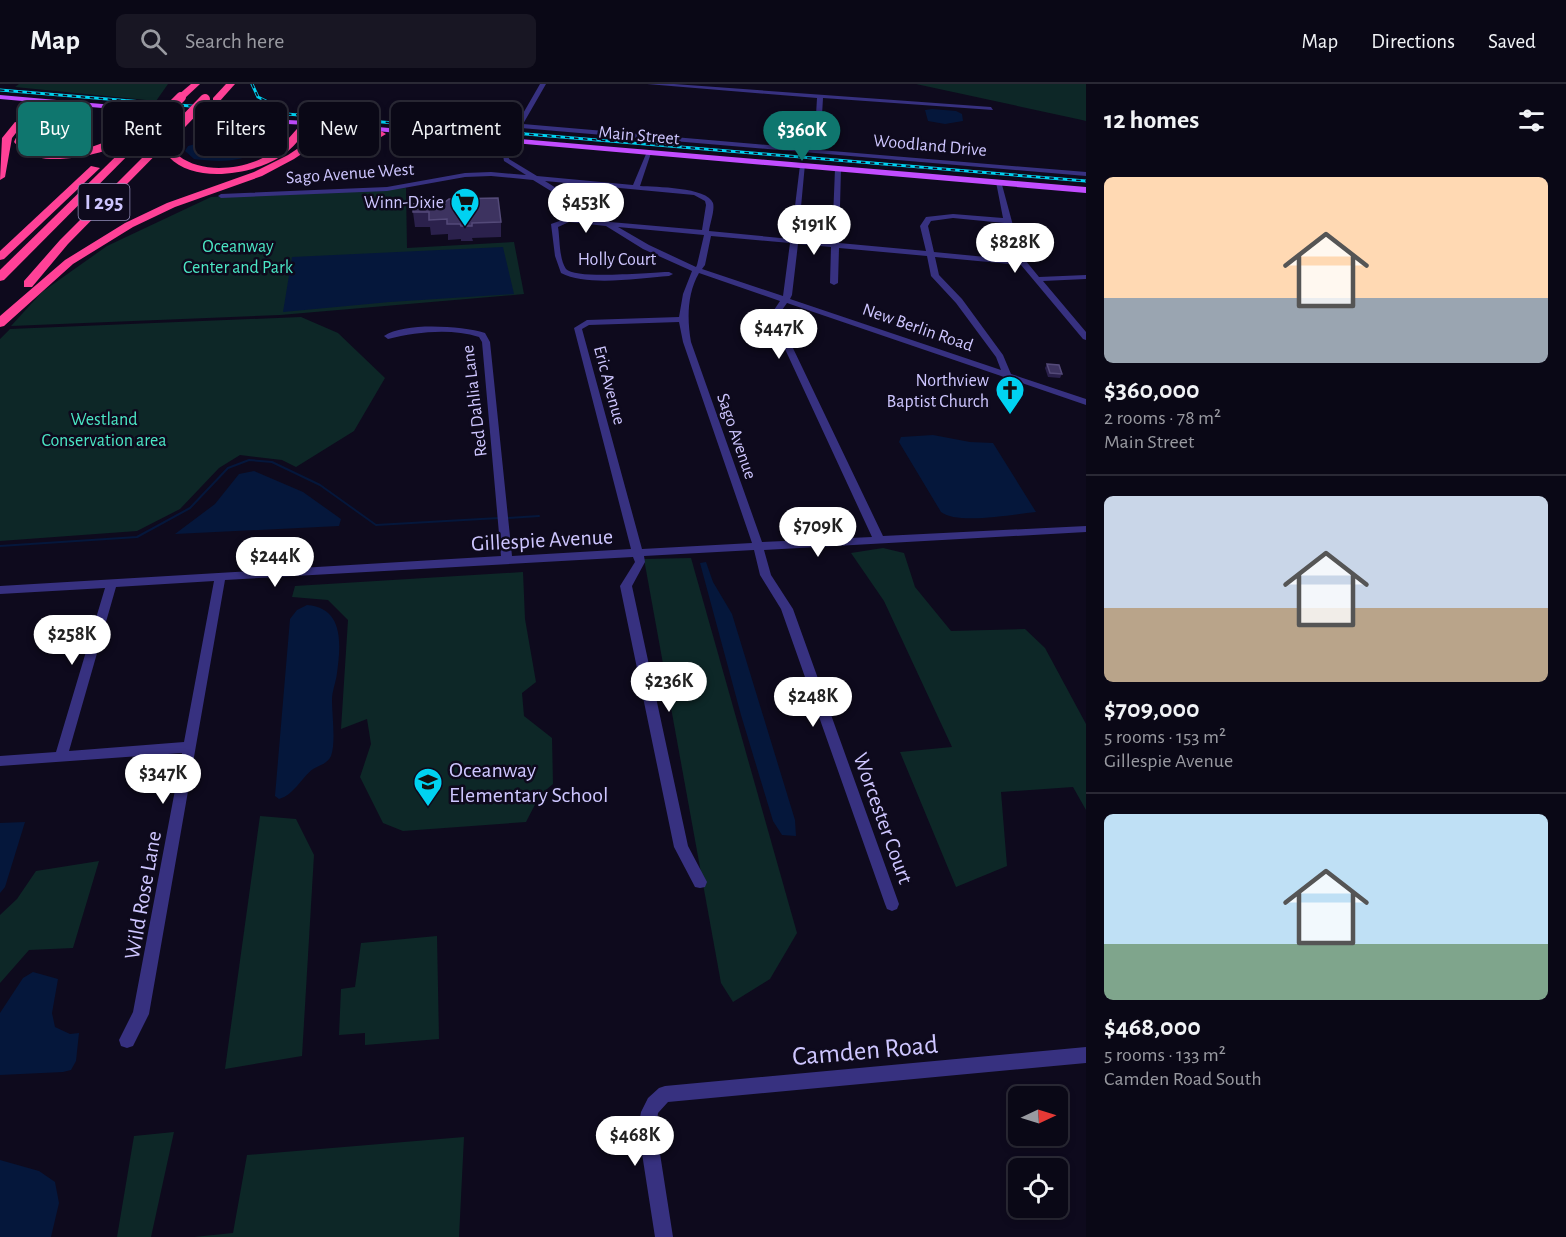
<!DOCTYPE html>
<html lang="en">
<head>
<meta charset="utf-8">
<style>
  body { margin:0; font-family:"Alegreya Sans",sans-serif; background:#181623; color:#f1f3f6; height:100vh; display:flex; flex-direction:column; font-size:22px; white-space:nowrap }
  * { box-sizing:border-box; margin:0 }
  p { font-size:20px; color:#999aa1 }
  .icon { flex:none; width:33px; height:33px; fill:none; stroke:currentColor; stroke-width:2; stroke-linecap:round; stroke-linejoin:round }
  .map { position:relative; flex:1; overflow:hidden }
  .panel { display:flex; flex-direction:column; background:#0a0816; width:480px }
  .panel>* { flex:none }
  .banner { position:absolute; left:18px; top:18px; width:570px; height:54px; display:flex; gap:12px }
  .needle { width:39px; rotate:86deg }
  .controls { position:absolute; left:1008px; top:1002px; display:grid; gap:12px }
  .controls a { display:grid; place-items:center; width:60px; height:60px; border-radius:9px; background:#0a0816; box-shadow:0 3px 9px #0003,0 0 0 2px #2a2935; font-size:30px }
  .price { position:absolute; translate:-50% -51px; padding:0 14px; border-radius:21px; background:#fff; color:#222; font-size:20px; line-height:39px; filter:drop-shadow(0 2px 3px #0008) }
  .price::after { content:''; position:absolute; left:50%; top:36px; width:18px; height:14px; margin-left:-9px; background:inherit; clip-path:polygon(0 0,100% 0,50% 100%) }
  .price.active { background:#0f766e; color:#fff }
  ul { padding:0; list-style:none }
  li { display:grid; align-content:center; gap:12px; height:318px; padding:0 18px }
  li+li { border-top:2px solid #2a2935 }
  li span { display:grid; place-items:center; height:186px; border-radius:9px; color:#555 }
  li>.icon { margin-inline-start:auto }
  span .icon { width:108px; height:108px; fill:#fffc; stroke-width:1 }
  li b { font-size:26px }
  h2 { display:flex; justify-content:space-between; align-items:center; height:72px; padding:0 18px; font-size:26px }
  .chip { padding:0 21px; border-radius:9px; background:#0a0816; box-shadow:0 3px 9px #0003,0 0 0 2px #2a2935; font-size:21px; line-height:54px }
  .chip.active { background:#0f766e; color:#fff }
  header { display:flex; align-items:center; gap:36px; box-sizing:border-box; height:84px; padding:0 30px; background:#0a0816; border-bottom:2px solid #2a2935 }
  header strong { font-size:28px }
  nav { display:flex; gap:33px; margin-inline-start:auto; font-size:21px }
  .search { width:420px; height:54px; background:#181623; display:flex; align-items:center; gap:15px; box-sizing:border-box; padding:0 21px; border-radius:9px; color:#999aa1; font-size:22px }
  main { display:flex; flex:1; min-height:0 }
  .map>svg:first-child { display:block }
</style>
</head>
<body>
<header>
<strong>Map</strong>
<div class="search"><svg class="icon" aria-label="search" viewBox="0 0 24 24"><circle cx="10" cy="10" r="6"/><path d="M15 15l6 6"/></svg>Search here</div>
<nav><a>Map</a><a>Directions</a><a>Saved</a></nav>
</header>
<main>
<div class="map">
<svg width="1086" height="1153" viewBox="0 0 1086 1153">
  <rect width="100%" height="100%" fill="#0e0a1d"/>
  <!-- green -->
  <g fill="#0d2727">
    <path d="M19,0H168L156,17L15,3Z"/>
    <path d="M916,0H1086V37L1082,36Z"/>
    <path d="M406,104L407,164L514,158L524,210L280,231L11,242L42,208L107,162L211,113Z"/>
    <path d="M301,233L338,249L385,294L354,347L296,383L282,376L240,371L219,384L180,425L137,447L0,457V255L10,245Z"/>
    <path d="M883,464L904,469L915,503L951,547L1025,545L1045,564L1086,640V726L1073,703L1001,708L1007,782L956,803L900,668L952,663L884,517L851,469Z"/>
    <path d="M691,474L797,849L770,895L733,918L721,899L644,475Z"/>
    <path d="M523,488L525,535L536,598L522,609L524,632L552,654L553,700L540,711L526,738L403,747L383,739L360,693L371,660L367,635L341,645L348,536L328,516L292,513L295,502Z"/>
    <path d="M260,732L296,735L314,771L302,972L225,985Z"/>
    <path d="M99,777L73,864L29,866L0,899V831L17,815L36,787Z"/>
    <path d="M437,852L439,955L365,961V949L339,951L341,905L355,903L361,859Z"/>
    <path d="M174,1048L151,1153H117L134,1052Z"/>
    <path d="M464,1053L459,1153H194L233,1149L247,1071Z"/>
  </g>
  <!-- water -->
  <g fill="#05173b">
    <path d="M932,25L956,27L962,30L963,37L945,40L928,37L925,26Z"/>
    <path d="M210,56H254L264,61C248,80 217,78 194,75L185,67L188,62Z"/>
    <path d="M503,163L514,210L390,218L283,228L292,173Z"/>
    <path d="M933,351L970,358L993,359L1036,428C1013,430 958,441 941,428L899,358L901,353Z"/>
    <path d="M254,387L303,408L341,435L339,442L175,450L215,420L239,390Z"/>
    <path d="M706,478L713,498L732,530L795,736L796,752L782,751L773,737L741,631L700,479Z"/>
    <path d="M307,521C344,524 341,560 337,589C336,598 332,607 332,616C332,631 336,658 331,672C327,680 320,681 313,685C301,694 294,711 279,715L275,712L290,535L297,526Z"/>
    <path d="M25,738L5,803L0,809V739Z"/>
    <path d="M33,888L58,895L52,929L55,943L70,950L79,949L76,977L71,986L63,988L0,991V929L23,894Z"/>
    <path d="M0,1076L39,1087L55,1098L59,1119L51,1153H0Z"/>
  </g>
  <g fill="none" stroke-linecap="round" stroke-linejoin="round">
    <!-- stream -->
    <g stroke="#05173b" stroke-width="2">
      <path d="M506,434L539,432"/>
      <path d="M0,462L137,453L190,424L228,384L249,376L272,378L320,401L376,441L499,434"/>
    </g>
    <!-- minor -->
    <g fill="#373180" fill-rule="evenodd">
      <path d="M540,0H546L523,40L814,65L817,14L647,0H674L991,23L993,26L823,14L820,66L1086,88V92L521,44L508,66L509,75L537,92L633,101L646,70L651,69L640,102C655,103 707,103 713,119C715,126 710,139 709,147L791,155L800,81L805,80L798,155L832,159L835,85L838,83L841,85L839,159L926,167L920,142L926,133L953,130L1003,134L996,98L1001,97L1021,171L1039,193L1086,191V195L1043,197L1086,248V256L1083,255L1021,181L935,173L939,191L962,215L1003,271L1011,290L1086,315V321L787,219L782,226L780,237L883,452L1086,442V448L764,466L771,491L793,525L899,820L897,825L892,827L887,825L885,820L781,525L760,491L754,466L644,472L645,478L632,502L688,762L707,798L705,803L700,804L695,803L674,763L620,502L635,478L633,473L225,496L149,930L133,962L127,964L121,962L119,956L133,928L182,669L0,682V672L56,668L105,504L0,510V502L501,472L482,258L479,253C450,244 417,248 388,255L384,252C405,238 461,242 485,249L490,258L512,472L631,465L574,244L587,236L679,233L683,210L692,187L643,165L606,142L569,138L558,143C560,155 559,175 566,185C576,196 652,188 669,188L673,190L669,192C639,194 588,203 561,189L555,172L551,140L568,134L598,136L533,96L491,92L465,93L387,107L221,114L218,112L221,110L387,103L465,89L491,88L526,91L504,77L502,66ZM545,97L694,111L705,117L706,121L702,146L610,138ZM953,134L1004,139L1013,171L1017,176L934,168L928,142L931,137ZM618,143L704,151L697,181L696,183L649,161ZM711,152L790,159L783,212L702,185L705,181ZM798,160L831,163L830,199L834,201L838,199L839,164L927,172L931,192L956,219L996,273L1001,286L790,215L792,211ZM699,189L780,217L774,226L772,237L872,453L762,458L691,258C687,235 687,210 699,189ZM679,238L683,258L752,459L642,465L582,245L589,241ZM214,497L184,658L69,667L116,503Z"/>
      <path d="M1086,963V979L668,1018L658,1029L656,1044L673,1153H655L638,1044L641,1028L648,1014L659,1004L665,1002Z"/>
    </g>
    <!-- major -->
    <path fill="#c24dff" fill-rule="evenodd" d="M0,11L102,20L177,30L307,37L1086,103V109L307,41L177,34L102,24L0,15Z"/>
    <!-- highway -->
    <g fill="#ff4197" fill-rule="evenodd">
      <path d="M191,0H200L184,15H178V11Z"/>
      <path d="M226,0H235L219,18H213V14Z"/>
      <path d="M53,16H59L63,21L58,26L86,21L91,24L47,35L26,50L24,58C58,91 121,44 133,53C113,70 47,84 24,68C20,66 17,61 14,58L19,47L53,21Z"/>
      <path d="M239,36C257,39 276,40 288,55L304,37L312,39C303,51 293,65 280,73C251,91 194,100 169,73L170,59L175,56L180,59L179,72C206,93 257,84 281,62C274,43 253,45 236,41L234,39Z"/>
      <path d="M152,37L160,39L4,196L0,197V186Z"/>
      <path d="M15,38L23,40L12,54L5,93L0,96L2,54Z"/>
      <path d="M177,39L185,41L68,160L32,203H24V197L60,156Z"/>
      <path d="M337,46L381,47L386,50L381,53H327L294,75L262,92L175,123L133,143L73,180L4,242L0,243V232L65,176L125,139L167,119L254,88L288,71L321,49Z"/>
      <path d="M91,82L100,84L4,175L0,176V167Z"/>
    </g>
    <!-- rail casing -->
    <g stroke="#00d2f1" stroke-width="3">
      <g id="rail">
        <path d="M252,0L258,13L282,25"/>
        <path d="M0,6L1086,97"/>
      </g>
    </g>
    <!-- rail -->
    <use href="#rail" stroke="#0e0a1d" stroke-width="1.5" stroke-dasharray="4.5" stroke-linecap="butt"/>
    <!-- highway-bridge -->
    <g stroke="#ff4197" stroke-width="10">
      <path d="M155,39L181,13"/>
      <path d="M180,41L205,15"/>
    </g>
  </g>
  <!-- wall -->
  <g fill="#2b214c">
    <path d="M445,118L501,138V153L472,154L473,157H461V155L448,156V150L431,151L430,143H415L413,128Z"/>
    <path d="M1047,280L1062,290L1060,294L1048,293L1045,284Z"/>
  </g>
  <!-- building -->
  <g fill="#3d3360" stroke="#544a79" stroke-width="1.5">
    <path d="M498,114L501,138L472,139V142H461L460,140H447V135L429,136V128H413V120L445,118L449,115Z"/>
    <path d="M1047,280L1059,281L1062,290L1050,289Z"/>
  </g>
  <!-- icons -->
  <defs>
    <g id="supermarket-pin" transform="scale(1.5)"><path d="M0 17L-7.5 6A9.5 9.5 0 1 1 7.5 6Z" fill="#00d2f1" stroke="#0e0a1d"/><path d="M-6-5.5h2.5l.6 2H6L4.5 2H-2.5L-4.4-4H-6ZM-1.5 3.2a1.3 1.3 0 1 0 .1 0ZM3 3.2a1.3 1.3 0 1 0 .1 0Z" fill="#111"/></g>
    <g id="church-pin" transform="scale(1.5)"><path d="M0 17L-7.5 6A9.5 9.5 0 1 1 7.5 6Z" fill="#00d2f1" stroke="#0e0a1d"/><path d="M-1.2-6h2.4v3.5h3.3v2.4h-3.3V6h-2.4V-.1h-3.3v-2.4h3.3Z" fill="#111"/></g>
    <g id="school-pin" transform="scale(1.5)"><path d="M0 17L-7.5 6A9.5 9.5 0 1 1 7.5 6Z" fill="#00d2f1" stroke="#0e0a1d"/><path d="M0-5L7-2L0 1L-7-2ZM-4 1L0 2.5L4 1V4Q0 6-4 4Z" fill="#111"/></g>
  </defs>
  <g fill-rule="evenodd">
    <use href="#supermarket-pin" x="465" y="118"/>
    <use href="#church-pin" x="1010" y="306"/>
    <use href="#school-pin" x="428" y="698"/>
  </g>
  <g text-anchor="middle" stroke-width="5" stroke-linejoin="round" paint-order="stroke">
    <!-- far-street labels -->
    <g font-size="18" fill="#cec6ff" stroke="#0e0a1d">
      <text transform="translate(639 51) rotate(5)" y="6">Main Street</text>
      <text transform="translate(930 61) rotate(5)" y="6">Woodland Drive</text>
      <text transform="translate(350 89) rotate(-4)" y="6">Sago Avenue West</text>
      <text x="617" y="181">Holly Court</text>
      <text transform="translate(918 243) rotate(19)" y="6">New Berlin Road</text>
      <text transform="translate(610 301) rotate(75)" y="6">Eric Avenue</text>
      <text transform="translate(474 317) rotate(-97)" y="6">Red Dahlia Lane</text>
      <text transform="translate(737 352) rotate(71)" y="6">Sago Avenue</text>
    </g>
    <!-- far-poi labels -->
    <g font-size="18" fill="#cec6ff" stroke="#0e0a1d" text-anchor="end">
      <text x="444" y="124">Winn-Dixie</text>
      <text x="989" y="302">Northview<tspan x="989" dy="21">Baptist Church</tspan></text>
    </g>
    <!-- far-park labels -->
    <g font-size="18" fill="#4be6c4" stroke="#0e0a1d">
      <text x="238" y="168">Oceanway<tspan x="238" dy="21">Center and Park</tspan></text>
      <text x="104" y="341">Westland<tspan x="104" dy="21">Conservation area</tspan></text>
    </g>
    <!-- shield labels -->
    <rect fill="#0e0a1d" stroke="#948ebb" stroke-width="1.5" x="78.5" y="100" width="51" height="36" rx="4.5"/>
    <g font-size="21" font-weight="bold" fill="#cec6ff">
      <text x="104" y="125">I 295</text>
    </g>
    <!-- street labels -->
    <g font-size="22" fill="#cec6ff" stroke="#0e0a1d">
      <text transform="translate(542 455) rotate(-3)" y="8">Gillespie Avenue</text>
      <text transform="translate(884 734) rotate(70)" y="8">Worcester Court</text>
      <text transform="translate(142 811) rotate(-80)" y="8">Wild Rose Lane</text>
    </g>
    <!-- poi labels -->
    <g font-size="22" fill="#cec6ff" stroke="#0e0a1d" text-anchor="start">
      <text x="449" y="693">Oceanway<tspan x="449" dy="25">Elementary School</tspan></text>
    </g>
    <!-- near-street labels -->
    <g font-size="27" fill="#cec6ff" stroke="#0e0a1d">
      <text transform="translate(865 966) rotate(-5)" y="9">Camden Road</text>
    </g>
  </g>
</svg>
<div class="controls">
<a><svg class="needle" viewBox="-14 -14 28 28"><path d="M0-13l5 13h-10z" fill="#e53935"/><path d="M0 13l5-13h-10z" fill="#999aa1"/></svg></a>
<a><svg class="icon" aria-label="locate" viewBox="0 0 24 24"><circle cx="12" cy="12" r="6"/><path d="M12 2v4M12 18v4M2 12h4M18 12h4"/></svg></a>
</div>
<b class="price active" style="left:802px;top:78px">$360K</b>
<b class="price" style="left:586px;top:150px">$453K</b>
<b class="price" style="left:814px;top:172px">$191K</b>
<b class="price" style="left:1015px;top:190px">$828K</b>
<b class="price" style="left:779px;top:276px">$447K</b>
<b class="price" style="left:818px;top:474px">$709K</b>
<b class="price" style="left:275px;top:504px">$244K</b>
<b class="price" style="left:72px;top:582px">$258K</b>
<b class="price" style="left:669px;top:629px">$236K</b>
<b class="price" style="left:813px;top:644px">$248K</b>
<b class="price" style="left:163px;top:721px">$347K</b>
<b class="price" style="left:635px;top:1083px">$468K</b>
<div class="banner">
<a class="chip active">Buy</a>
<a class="chip">Rent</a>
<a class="chip">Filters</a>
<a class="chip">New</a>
<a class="chip">Apartment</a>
</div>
</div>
<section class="panel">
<h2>12 homes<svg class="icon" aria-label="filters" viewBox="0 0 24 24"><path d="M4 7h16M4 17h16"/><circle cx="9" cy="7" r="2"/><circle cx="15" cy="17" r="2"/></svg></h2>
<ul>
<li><span style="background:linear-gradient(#ffd9b3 65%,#9aa5b1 0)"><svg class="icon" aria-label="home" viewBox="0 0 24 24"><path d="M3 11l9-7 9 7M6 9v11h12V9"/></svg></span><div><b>$360,000</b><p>2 rooms · 78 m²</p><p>Main Street</p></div></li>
<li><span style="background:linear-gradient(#c9d6e8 60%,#b9a48a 0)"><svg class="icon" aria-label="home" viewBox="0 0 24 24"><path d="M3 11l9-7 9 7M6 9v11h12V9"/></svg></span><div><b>$709,000</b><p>5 rooms · 153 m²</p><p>Gillespie Avenue</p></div></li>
<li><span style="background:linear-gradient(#bfe0f5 70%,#7fa58c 0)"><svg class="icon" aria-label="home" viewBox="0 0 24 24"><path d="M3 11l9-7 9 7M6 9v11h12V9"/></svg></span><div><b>$468,000</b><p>5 rooms · 133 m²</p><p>Camden Road South</p></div></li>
</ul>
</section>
</main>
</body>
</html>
